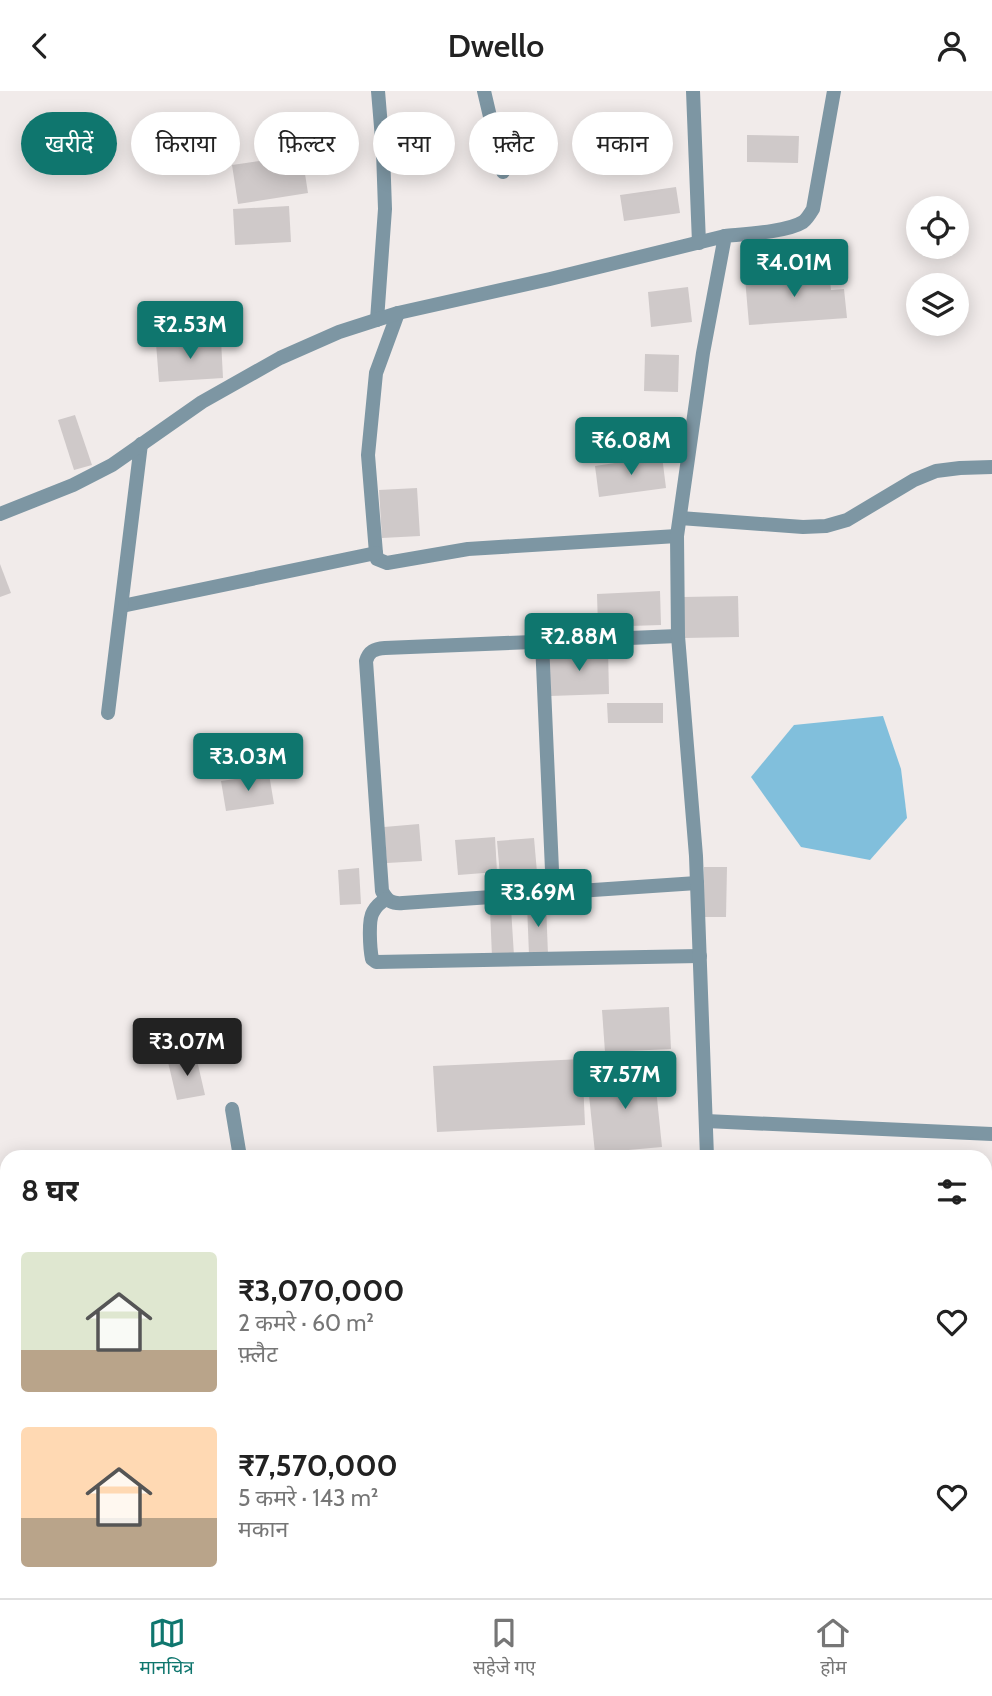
<!DOCTYPE html>
<html lang="hi">
<head>
<meta charset="utf-8">
<style>
  body { margin:0; font-family:Cabin,"Noto Sans Devanagari",sans-serif; background:#f2f2f2; color:#222; height:100vh; display:flex; flex-direction:column; font-size:26px; white-space:nowrap }
  * { box-sizing:border-box; margin:0 }
  p { font-size:23px; color:#767676 }
  .icon { flex:none; width:38px; height:38px; fill:none; stroke:currentColor; stroke-width:2; stroke-linecap:round; stroke-linejoin:round }
  .map { position:relative; flex:1; overflow:hidden }
  .details { position:absolute; left:0px; top:1059px; width:992px; height:450px; display:flex; flex-direction:column; background:#fff; border-radius:21px 21px 0 0; box-shadow:0 4px 18px #0003 }
  .details>* { flex:none }
  .hud { position:absolute; left:21px; top:21px; width:950px; height:63px; display:flex; gap:14px }
  .controls { position:absolute; left:906px; top:105px; display:grid; gap:14px }
  .controls a { display:grid; place-items:center; width:63px; height:63px; border-radius:50%; background:#fff; box-shadow:0 4px 18px #0003; font-size:35px }
  .price { position:absolute; translate:-50% -60px; padding:0 16px; border-radius:7px; background:#0f766e; color:#fff; font-size:23px; line-height:46px; filter:drop-shadow(0 2px 4px #0008) }
  .price::after { content:''; position:absolute; left:50%; top:42px; width:21px; height:16px; margin-left:-10px; background:inherit; clip-path:polygon(0 0,100% 0,50% 100%) }
  .price.current { background:#222; color:#fff }
  ul { padding:0; list-style:none }
  li { display:flex; align-items:center; gap:21px; height:175px; padding:0 21px }
  li span { display:grid; place-items:center; flex:none; width:196px; height:140px; border-radius:7px; color:#555 }
  li>.icon { margin-inline-start:auto }
  span .icon { width:84px; height:84px; fill:#fffc; stroke-width:1 }
  li b { font-size:30px }
  h2 { display:flex; justify-content:space-between; align-items:center; height:84px; padding:0 21px; font-size:30px }
  .chip { padding:0 24px; border-radius:32px; background:#fff; box-shadow:0 4px 18px #0003; font-size:24px; line-height:63px }
  .chip.current { background:#0f766e; color:#fff }
  header { display:flex; justify-content:space-between; align-items:center; height:91px; padding:0 21px; background:#fff; font-size:32px; font-weight:600 }
  .tab-bar { display:flex; justify-content:space-around; align-items:center; height:98px; border-top:2px solid #e0e0e0; background:#fff; font-size:19px; color:#767676 }
  .tab-bar a { display:grid; justify-items:center; gap:4px }
  .tab-bar .current { color:#0f766e }
  .map>svg:first-child { display:block }
</style>
</head>
<body>
<header><svg class="icon" aria-label="back" viewBox="0 0 24 24"><path d="M15 5l-7 7 7 7"/></svg>Dwello<svg class="icon" aria-label="person" viewBox="0 0 24 24"><circle cx="12" cy="8" r="4"/><path d="M4 21q1-7 8-7t8 7"/></svg></header>
<div class="map">
<svg width="992" height="1507" viewBox="0 0 992 1507">
  <rect width="100%" height="100%" fill="#f1ebea"/>
  <!-- water -->
  <path fill="#81bfdc" d="M883,625L901,678L907,727L870,769L801,756L751,686L794,634Z"/>
  <!-- building -->
  <g fill="#cfc9c9">
    <path d="M747,44L799,45L798,72L747,71Z"/>
    <path d="M302,64L308,102L238,113L232,74Z"/>
    <path d="M676,96L680,122L624,130L620,104Z"/>
    <path d="M289,115L291,151L235,154L233,118Z"/>
    <path d="M829,180L831,199L844,198L847,227L749,234L745,187Z"/>
    <path d="M688,196L692,231L651,236L648,201Z"/>
    <path d="M221,249L223,287L159,291L156,252Z"/>
    <path d="M645,263L679,264L678,301L644,300Z"/>
    <path d="M75,324L92,374L74,379L58,329Z"/>
    <path d="M662,365L666,397L599,406L595,375Z"/>
    <path d="M417,397L420,445L382,447L379,399Z"/>
    <path d="M0,473L11,502L0,506Z"/>
    <path d="M660,500L661,534L598,536L597,503Z"/>
    <path d="M738,505L739,546L684,547L683,506Z"/>
    <path d="M608,558L609,603L550,605L548,561Z"/>
    <path d="M607,612H663V632H608Z"/>
    <path d="M269,683L274,713L226,720L221,690Z"/>
    <path d="M419,733L422,770L387,772L384,736Z"/>
    <path d="M495,746L497,781L458,784L455,749Z"/>
    <path d="M534,747L538,793L501,796L497,750Z"/>
    <path d="M704,776H727L726,826H703Z"/>
    <path d="M359,777L361,813L340,814L338,779Z"/>
    <path d="M546,812L548,864H529L527,813Z"/>
    <path d="M511,817L514,865L492,866L490,818Z"/>
    <path d="M669,916L671,958L605,961L602,919Z"/>
    <path d="M196,965L205,1004L177,1009L168,971Z"/>
    <path d="M582,968L585,1034L437,1041L433,975Z"/>
    <path d="M654,978L662,1056L595,1062L587,985Z"/>
    <path d="M682,1061V1066H623V1064Z"/>
    <path d="M992,1420V1454H985V1421Z"/>
  </g>
  <g fill="none" stroke-linecap="round" stroke-linejoin="round">
    <!-- service -->
    <path stroke="#7d96a3" stroke-width="12" d="M0,1127L7,1125"/>
    <!-- minor -->
    <g stroke="#7d96a3" stroke-width="14">
      <path d="M484,0L503,81"/>
      <path d="M693,0L699,152"/>
      <path d="M398,222L376,282L368,364L376,462L377,468L387,472L468,458L677,445"/>
      <path d="M377,229L385,118L383,60L378,0"/>
      <path d="M680,427L803,436L826,435L847,429L914,389L936,380L960,377L992,376"/>
      <path d="M122,515L376,462"/>
      <path d="M678,545L385,557C374,558 369,560 366,570L382,800C387,810 392,813 403,812L697,792"/>
      <path d="M542,551L553,802"/>
      <path d="M108,622L141,353"/>
      <path d="M386,808C381,811 376,815 373,821C368,829 370,858 372,868L376,871L700,865"/>
      <path d="M232,1018L240,1066"/>
      <path d="M706,1030L992,1043"/>
      <path d="M985,1352L992,1351"/>
      <path d="M0,1369L7,1367"/>
      <path d="M985,1465L992,1464"/>
      <path d="M121,1502L124,1507"/>
    </g>
    <!-- tertiary -->
    <g stroke="#7d96a3" stroke-width="14">
      <path d="M0,423L73,394L112,374L202,311L280,267L339,241L398,222L550,188L725,145"/>
      <path d="M707,1066L696,765L678,545L677,445L703,262L725,145C745,143 787,141 803,131C807,128 810,123 813,118L834,0"/>
      <path d="M747,1502L748,1507"/>
    </g>
  </g>
</svg>
<div class="controls">
<a><svg class="icon" aria-label="locate" viewBox="0 0 24 24"><circle cx="12" cy="12" r="6"/><path d="M12 2v4M12 18v4M2 12h4M18 12h4"/></svg></a>
<a><svg class="icon" aria-label="layers" viewBox="0 0 24 24"><path d="M12 4l9 5-9 5-9-5zM3 14l9 5 9-5"/></svg></a>
</div>
<b class="price" style="left:794px;top:208px">₹4.01M</b>
<b class="price" style="left:190px;top:270px">₹2.53M</b>
<b class="price" style="left:631px;top:386px">₹6.08M</b>
<b class="price" style="left:579px;top:582px">₹2.88M</b>
<b class="price" style="left:248px;top:702px">₹3.03M</b>
<b class="price" style="left:538px;top:838px">₹3.69M</b>
<b class="price current" style="left:187px;top:987px">₹3.07M</b>
<b class="price" style="left:625px;top:1020px">₹7.57M</b>
<div class="hud">
<a class="chip current">खरीदें</a>
<a class="chip">किराया</a>
<a class="chip">फ़िल्टर</a>
<a class="chip">नया</a>
<a class="chip">फ़्लैट</a>
<a class="chip">मकान</a>
</div>
<section class="details">
<h2>8 घर<svg class="icon" aria-label="filters" viewBox="0 0 24 24"><path d="M4 7h16M4 17h16"/><circle cx="9" cy="7" r="2"/><circle cx="15" cy="17" r="2"/></svg></h2>
<ul>
<li><span style="background:linear-gradient(#dfe7d0 70%,#b9a48a 0)"><svg class="icon" aria-label="home" viewBox="0 0 24 24"><path d="M3 11l9-7 9 7M6 9v11h12V9"/></svg></span><div><b>₹3,070,000</b><p>2 कमरे · 60 m²</p><p>फ़्लैट</p></div><svg class="icon" aria-label="heart" viewBox="0 0 24 24"><path d="M12 20l-8-8c-3-5 5-10 8-4 3-6 11-1 8 4z"/></svg></li>
<li><span style="background:linear-gradient(#ffd9b3 65%,#b9a48a 0)"><svg class="icon" aria-label="home" viewBox="0 0 24 24"><path d="M3 11l9-7 9 7M6 9v11h12V9"/></svg></span><div><b>₹7,570,000</b><p>5 कमरे · 143 m²</p><p>मकान</p></div><svg class="icon" aria-label="heart" viewBox="0 0 24 24"><path d="M12 20l-8-8c-3-5 5-10 8-4 3-6 11-1 8 4z"/></svg></li>
</ul>
</section>
</div>
<nav class="tab-bar">
<a class="current"><svg class="icon" aria-label="map" viewBox="0 0 24 24"><path d="M3 6l6-2 6 2 6-2v14l-6 2-6-2-6 2zM9 4v14M15 6v14"/></svg>मानचित्र</a>
<a><svg class="icon" aria-label="saved" viewBox="0 0 24 24"><path d="M7 4h10v16l-5-4-5 4z"/></svg>सहेजे गए</a>
<a><svg class="icon" aria-label="home" viewBox="0 0 24 24"><path d="M3 11l9-7 9 7M6 9v11h12V9"/></svg>होम</a>
</nav>
</body>
</html>
